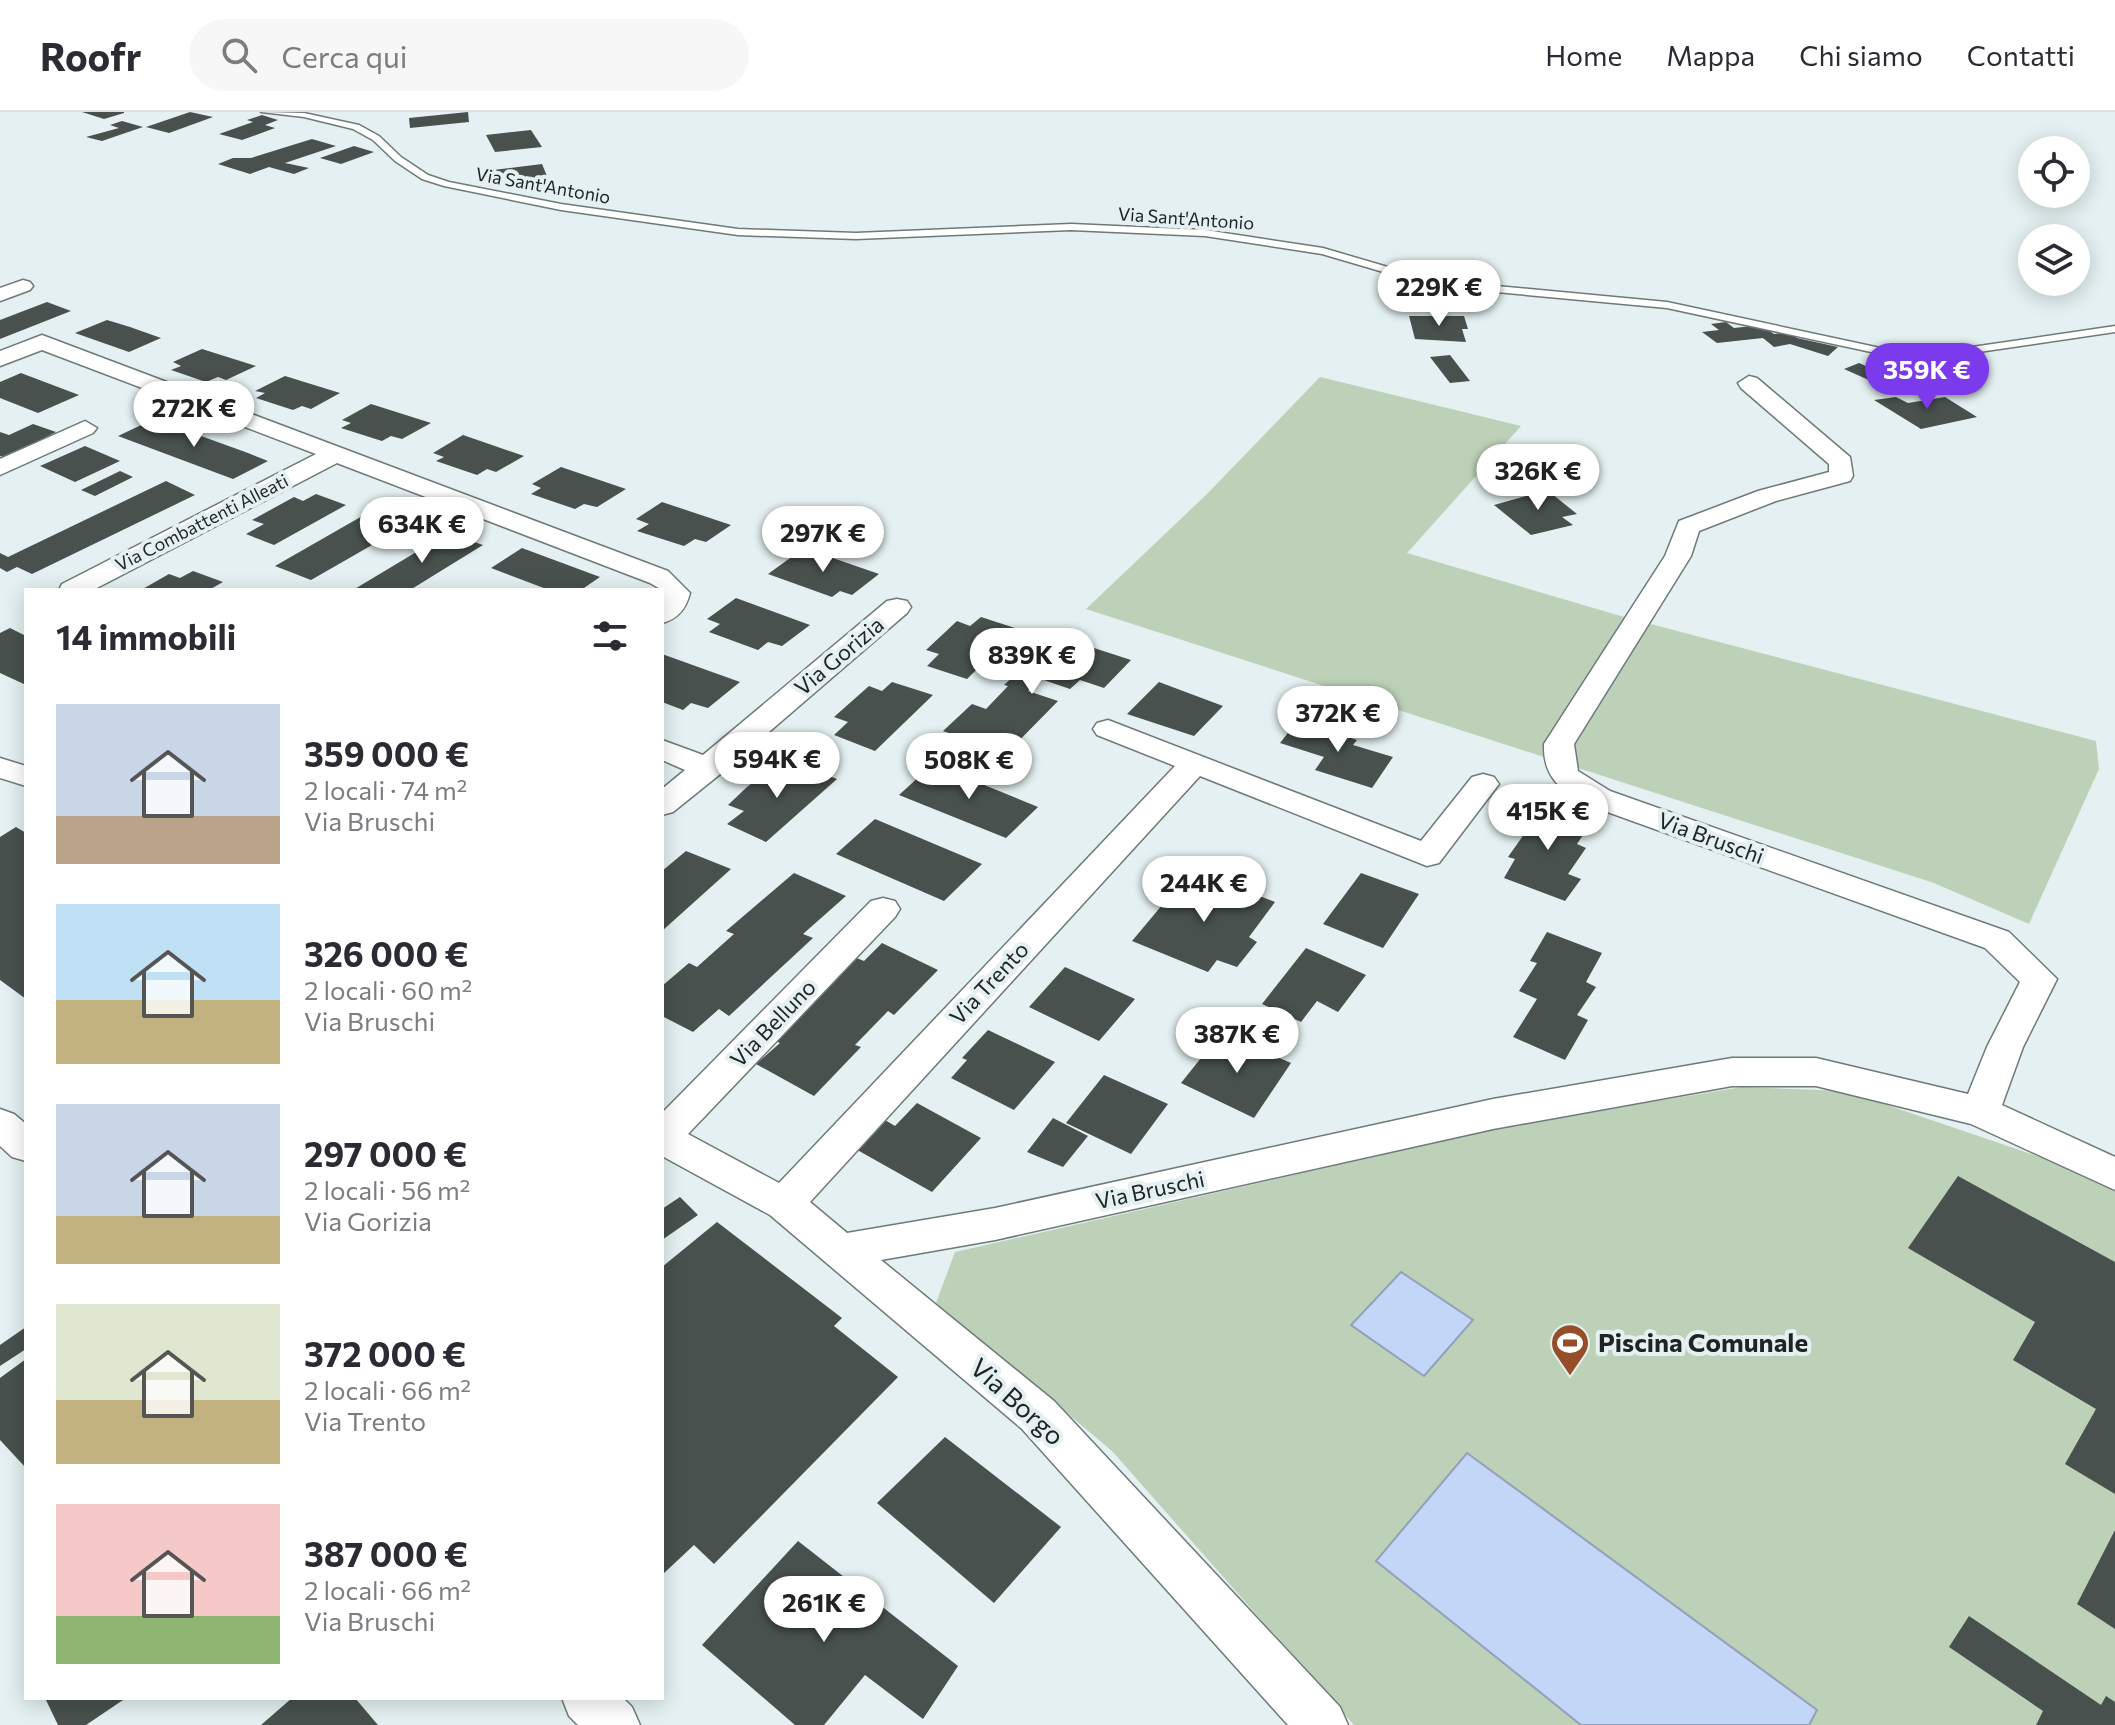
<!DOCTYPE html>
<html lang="it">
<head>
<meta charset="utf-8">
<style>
  body { margin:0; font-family:Commissioner,sans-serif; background:#f7f7f7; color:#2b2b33; height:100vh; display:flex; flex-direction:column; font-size:30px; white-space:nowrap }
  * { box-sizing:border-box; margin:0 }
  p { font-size:26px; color:#7c7c81 }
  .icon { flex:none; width:44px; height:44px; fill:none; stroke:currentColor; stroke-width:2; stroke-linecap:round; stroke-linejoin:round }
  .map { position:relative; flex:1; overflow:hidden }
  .drawer { position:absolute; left:24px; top:476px; width:640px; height:1112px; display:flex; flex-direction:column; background:#fff; border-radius:0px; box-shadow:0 4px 20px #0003 }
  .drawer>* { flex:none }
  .buttons { position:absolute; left:2018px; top:24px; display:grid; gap:16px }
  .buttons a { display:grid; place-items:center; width:72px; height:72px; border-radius:50%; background:#fff; box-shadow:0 4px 20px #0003; font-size:40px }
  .price { position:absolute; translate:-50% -68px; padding:0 18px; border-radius:28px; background:#fff; color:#222; font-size:26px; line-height:52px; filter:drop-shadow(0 2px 4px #0008) }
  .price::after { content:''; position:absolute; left:50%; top:48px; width:24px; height:18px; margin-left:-12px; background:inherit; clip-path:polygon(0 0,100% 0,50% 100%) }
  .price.on { background:#7c3aed; color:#fff }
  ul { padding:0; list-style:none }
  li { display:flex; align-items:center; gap:24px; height:200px; padding:0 32px }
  li span { display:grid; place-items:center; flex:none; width:224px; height:160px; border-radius:0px; color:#555 }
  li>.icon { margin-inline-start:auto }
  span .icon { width:96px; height:96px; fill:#fffc; stroke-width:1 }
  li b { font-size:34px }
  h2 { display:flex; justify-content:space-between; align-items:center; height:96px; padding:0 32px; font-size:34px }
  header { display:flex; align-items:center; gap:48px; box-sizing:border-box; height:112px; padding:0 40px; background:#fff; border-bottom:2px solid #e1e1e2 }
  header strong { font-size:38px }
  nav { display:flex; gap:44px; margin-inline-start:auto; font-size:28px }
  .search { width:560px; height:72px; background:#f7f7f7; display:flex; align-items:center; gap:20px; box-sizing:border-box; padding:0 28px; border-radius:44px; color:#7c7c81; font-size:30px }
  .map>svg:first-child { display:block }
</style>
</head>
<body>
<header>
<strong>Roofr</strong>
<div class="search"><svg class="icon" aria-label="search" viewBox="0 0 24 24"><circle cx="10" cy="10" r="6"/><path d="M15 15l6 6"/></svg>Cerca qui</div>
<nav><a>Home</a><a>Mappa</a><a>Chi siamo</a><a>Contatti</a></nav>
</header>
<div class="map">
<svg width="2115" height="1613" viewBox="0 0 2115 1613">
  <rect width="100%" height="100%" fill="#e4f0f1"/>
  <!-- green -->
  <g fill="#bdd1b8">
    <path d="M1320,265L1521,314L1407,441L1624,505L2096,629L2099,657L2029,812L1934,771L1086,497L1207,382Z"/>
    <path d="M1742,975L1846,979L2052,1049L2115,1077V1613H1354L1112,1339L936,1191L955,1140L1518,1012Z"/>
  </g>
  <!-- water -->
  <g fill="#c4d6f8" stroke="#92a0b8" stroke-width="2">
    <path d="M1401,1160L1473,1208L1424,1264L1351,1213Z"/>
    <path d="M1467,1341L1817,1598L1809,1613H1581L1376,1449Z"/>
  </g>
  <!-- building -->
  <g fill="#48514d">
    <path d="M82,0H124V1L104,7Z"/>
    <path d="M190,0L213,5L169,21L146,15Z"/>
    <path d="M468,0L469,10L410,16L409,6Z"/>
    <path d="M262,3L278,8L265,13L275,16L242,28L219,22L253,10L247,8Z"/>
    <path d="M122,9L143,15L102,29L86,25L119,16L110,13Z"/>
    <path d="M531,18L542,35L495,40L486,23Z"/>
    <path d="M312,27L336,34L285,51L309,56L294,62L269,55L250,62L218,52L233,46H251Z"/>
    <path d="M354,34L374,40L341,52L320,46Z"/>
    <path d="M542,52L549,69L526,72L522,63L496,66L493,58Z"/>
    <path d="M47,190L71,199L0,227V208Z"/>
    <path d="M1409,204H1464L1468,217H1462L1466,230L1415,227Z"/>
    <path d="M107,208L130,215L161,226L129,240L75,221Z"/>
    <path d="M1726,210L1734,216L1761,213L1774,222L1789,220L1797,226L1838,235L1828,244L1790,232L1774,235L1763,226L1717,231L1702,220L1719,218L1711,212Z"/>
    <path d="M202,237L256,254L226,268L218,265L206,270L171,258L181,254L173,250Z"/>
    <path d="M1450,243L1470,269L1450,271L1430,245Z"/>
    <path d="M1859,251L1886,263L1871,269L1844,257Z"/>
    <path d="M21,261L79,283L38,301L0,286V270Z"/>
    <path d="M285,264L340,281L311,297L302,294L293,298L256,286L265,281L255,279Z"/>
    <path d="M1896,285L1908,291L1945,285L1977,305L1921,317L1874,288Z"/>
    <path d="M371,292L431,311L402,327L391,324L382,329L341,316L351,311L342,308Z"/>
    <path d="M154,307L248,341L268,349L233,367L118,324Z"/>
    <path d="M33,312L56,320L6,346L0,344V320L9,323Z"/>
    <path d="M463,323L524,344L496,360L487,357L477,363L436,349L444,345L433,341Z"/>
    <path d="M85,334L120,349L75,370L40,354Z"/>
    <path d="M561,355L626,377L597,395L584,392L575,397L531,382L541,376L532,372Z"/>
    <path d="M120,359L133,365L95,384L81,378Z"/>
    <path d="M166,369L195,383L32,462L17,455L7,460L0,456V441L8,445Z"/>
    <path d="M1547,378L1577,402L1562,405L1573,413L1531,423L1494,393Z"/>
    <path d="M316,382L346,393L274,433L246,422L264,412L252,408L294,385L303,389Z"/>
    <path d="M662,390L731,413L706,430L695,427L684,434L637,419L649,412L636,407Z"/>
    <path d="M378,395L414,409L311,468L275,454Z"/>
    <path d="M448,421L483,433L410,478H353Z"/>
    <path d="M522,436L600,465L581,478H549L491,456Z"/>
    <path d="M804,436L879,462L852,483L840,479L832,485L768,462Z"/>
    <path d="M193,459L223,470L209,478H141L169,462L180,466Z"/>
    <path d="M736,486L810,513L782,534L768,530L758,538L709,520L720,512L707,507Z"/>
    <path d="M981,505L1018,517L967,567L927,554L939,542L926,538L957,509L970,514Z"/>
    <path d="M10,516L26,524V573L0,561V521Z"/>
    <path d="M1057,524L1131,548L1104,576L1080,568L1070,577L1041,567L1028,579L1058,589L999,649L960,634L966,627L943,619L972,592L986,597L1008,574L1004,573Z"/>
    <path d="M662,542L740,570L708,596L691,591L683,598L662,590Z"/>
    <path d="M892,570L933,583L875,639L834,623L848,610L834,605L869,574L882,579Z"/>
    <path d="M1159,570L1223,594L1194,624L1127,602Z"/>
    <path d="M1298,608L1357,628L1353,633L1393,645L1372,676L1315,658L1324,645L1280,631Z"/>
    <path d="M798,652L837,667L766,730L727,712L744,699L728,693L747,675L770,657L785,663Z"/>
    <path d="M933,652L1038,695L1006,726L899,683Z"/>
    <path d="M1536,692L1591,711L1577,732L1586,736L1568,762L1581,767L1565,789L1504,766L1515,747L1508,745L1527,718L1519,716Z"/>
    <path d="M875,707L982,752L944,789L836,742Z"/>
    <path d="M16,715L26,721V887L0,868V725Z"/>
    <path d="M686,739L731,757L662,819V759Z"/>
    <path d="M794,761L846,784L803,822L813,826L729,904L719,897L693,920L662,904V874L689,851L697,855L734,822L726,819Z"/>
    <path d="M1361,761L1419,782L1383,836L1323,812Z"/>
    <path d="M1176,763L1223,780L1230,773L1275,790L1249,825L1257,830L1237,855L1217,848L1208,860L1132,829L1163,792L1155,790Z"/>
    <path d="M1547,820L1602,841L1586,870L1596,875L1577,903L1588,908L1565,948L1513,925L1537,887L1519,879L1537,851L1530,849Z"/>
    <path d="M882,831L938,858L894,903L888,899L855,933L861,935L814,984L756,952L780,931L768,926L854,845L864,849Z"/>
    <path d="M1306,836L1366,863L1338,900L1317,889L1301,910L1262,892Z"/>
    <path d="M1065,855L1135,887L1099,929L1029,895Z"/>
    <path d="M988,918L1055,950L1014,998L951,966L967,948L962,946Z"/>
    <path d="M1221,921L1291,951L1254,1006L1181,971Z"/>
    <path d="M1104,963L1168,992L1131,1042L1066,1011Z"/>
    <path d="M917,991L981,1026L932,1080L852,1035L880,1005L895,1014Z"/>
    <path d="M1053,1006L1088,1024L1063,1055L1027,1040Z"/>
    <path d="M1958,1064L2115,1150V1382L2065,1352L2096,1297L2013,1248L2035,1210L1908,1136Z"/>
    <path d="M680,1085L698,1103L662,1128V1097Z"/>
    <path d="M717,1110L842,1206L834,1214L898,1265L714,1452L694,1433L662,1463V1155Z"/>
    <path d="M26,1215V1237L0,1254V1233Z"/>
    <path d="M26,1247V1356L0,1328V1266Z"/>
    <path d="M945,1325L1061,1415L994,1491L877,1391Z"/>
    <path d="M2115,1418V1517L2077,1492Z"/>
    <path d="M798,1429L958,1554L923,1607L865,1563L824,1613H795L702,1533Z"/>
    <path d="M1969,1504L2101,1593L2106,1584L2115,1590V1613H2036L2043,1599L1949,1535Z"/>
    <path d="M45,1586H126L86,1613H58Z"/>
    <path d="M292,1586H355L378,1613H261Z"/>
  </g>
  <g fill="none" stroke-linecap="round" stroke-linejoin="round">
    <!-- lane casing -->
    <g stroke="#6e7979" stroke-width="3">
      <path id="lane" d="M261,0L304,1L359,13L379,24L401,45L428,63L449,70L561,92L738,117L856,121L1071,112L1205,118L1323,136L1432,168L1667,190L1885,237L1972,235L2115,214V220L1972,241L1885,243L1667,196L1431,174L1322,142L1205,124L1071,118L856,127L738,123L561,98L444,74L422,67L395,49L373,28L353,17L304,5Z"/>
    </g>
    <!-- street casing -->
    <g stroke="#6e7979" stroke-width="3">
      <g id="street">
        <path d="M23,168L30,170L33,174L30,178L0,189V176Z"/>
        <path d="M42,223L668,459L690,481C686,497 678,507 662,511V478L650,471L337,351L93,478H59L62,472L316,342L42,238L0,254V239Z"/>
        <path d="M1749,264L1757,266L1850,345L1853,364L1850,369L1776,389L1699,419L1691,444L1574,632L1578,659L1610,679L2009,820L2057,867L2023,935L2002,993L2115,1045V1078L1971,1012L1816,974H1732L1493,1017L995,1128L881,1148L1054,1289L1340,1595L1348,1613H1288L1022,1317L770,1103L662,1044V1001L871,789L883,786L895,789L900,797L895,805L688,1022L779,1071L1175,654L1097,623L1093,617L1097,611L1108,608L1421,729L1472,665L1483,662L1494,665L1499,672L1439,751L1427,754L1200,664L810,1090L847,1121L995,1096L1493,987L1732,946H1816L1968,982L1987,935L2020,870L1985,836L1588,693C1560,678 1543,665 1544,632L1665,444L1679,409L1758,379L1829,360V352L1741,276L1738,271Z"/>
        <path d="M85,309L97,316L93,321L0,363V347Z"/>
        <path d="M897,487L907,489L911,495L907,501L719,663L673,700L662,703V677L685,658L662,648V628L703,643L887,489Z"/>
        <path d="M0,646L26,654V674L0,666Z"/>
        <path d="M0,997L14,1002L26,1012V1049L12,1045L0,1034Z"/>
        <path d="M562,1586H623L632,1595L640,1613H578L569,1604Z"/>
      </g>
    </g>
    <!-- lane -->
    <use href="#lane" fill="#fff" fill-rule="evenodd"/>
    <!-- street -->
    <use href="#street" fill="#fff" fill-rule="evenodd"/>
  </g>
  <!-- icons -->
  <defs>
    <g id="stadium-pin" transform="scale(2)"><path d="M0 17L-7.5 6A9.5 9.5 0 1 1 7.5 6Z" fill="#954e28" stroke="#e4f0f1"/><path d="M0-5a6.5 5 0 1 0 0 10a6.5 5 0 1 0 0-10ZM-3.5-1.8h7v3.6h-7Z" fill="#fff"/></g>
  </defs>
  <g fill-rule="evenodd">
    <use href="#stadium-pin" x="1570" y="1231"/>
  </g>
  <g text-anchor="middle" stroke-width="8" stroke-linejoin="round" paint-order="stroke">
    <!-- far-street labels -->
    <g font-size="18" fill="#1e2323" stroke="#e4f0f1">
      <text transform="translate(543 74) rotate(10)" y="6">Via Sant'Antonio</text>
      <text transform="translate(1186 107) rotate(4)" y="6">Via Sant'Antonio</text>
      <text transform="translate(202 411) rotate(-27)" y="6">Via Combattenti Alleati</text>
    </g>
    <!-- street labels -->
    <g font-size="22" fill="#1e2323" stroke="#e4f0f1">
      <text transform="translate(839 544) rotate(-40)" y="8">Via Gorizia</text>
      <text transform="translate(1711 726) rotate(20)" y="8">Via Bruschi</text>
      <text transform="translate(989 871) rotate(-47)" y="8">Via Trento</text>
      <text transform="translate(773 911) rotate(-46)" y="8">Via Belluno</text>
      <text transform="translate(1150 1078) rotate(-12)" y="8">Via Bruschi</text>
    </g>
    <!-- near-poi labels -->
    <g font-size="26" font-weight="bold" fill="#1e2323" stroke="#e4f0f1" text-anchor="start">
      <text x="1598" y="1240">Piscina Comunale</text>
    </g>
    <!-- near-street labels -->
    <g font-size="26" fill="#1e2323" stroke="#e4f0f1">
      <text transform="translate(1017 1290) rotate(42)" y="9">Via Borgo</text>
    </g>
  </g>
</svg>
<div class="buttons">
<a><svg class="icon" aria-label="locate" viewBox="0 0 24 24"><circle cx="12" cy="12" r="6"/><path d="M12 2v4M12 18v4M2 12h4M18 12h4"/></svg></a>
<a><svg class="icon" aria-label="layers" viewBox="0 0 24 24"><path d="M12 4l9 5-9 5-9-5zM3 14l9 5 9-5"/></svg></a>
</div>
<b class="price" style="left:1439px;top:216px">229K €</b>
<b class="price on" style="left:1927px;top:299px">359K €</b>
<b class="price" style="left:194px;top:337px">272K €</b>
<b class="price" style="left:1538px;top:400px">326K €</b>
<b class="price" style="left:422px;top:453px">634K €</b>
<b class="price" style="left:823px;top:462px">297K €</b>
<b class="price" style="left:1032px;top:584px">839K €</b>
<b class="price" style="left:1338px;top:642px">372K €</b>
<b class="price" style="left:777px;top:688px">594K €</b>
<b class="price" style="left:969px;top:689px">508K €</b>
<b class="price" style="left:1548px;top:740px">415K €</b>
<b class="price" style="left:1204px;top:812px">244K €</b>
<b class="price" style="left:1237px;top:963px">387K €</b>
<b class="price" style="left:824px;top:1532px">261K €</b>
<section class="drawer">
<h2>14 immobili<svg class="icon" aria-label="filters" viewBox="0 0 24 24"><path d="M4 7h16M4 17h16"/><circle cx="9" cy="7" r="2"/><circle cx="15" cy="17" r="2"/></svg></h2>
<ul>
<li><span style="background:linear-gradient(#c9d6e8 70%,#b9a48a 0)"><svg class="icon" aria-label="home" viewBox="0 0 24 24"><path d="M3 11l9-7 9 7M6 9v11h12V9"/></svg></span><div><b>359 000 €</b><p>2 locali · 74 m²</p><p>Via Bruschi</p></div></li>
<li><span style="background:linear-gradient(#bfe0f5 60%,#c2b280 0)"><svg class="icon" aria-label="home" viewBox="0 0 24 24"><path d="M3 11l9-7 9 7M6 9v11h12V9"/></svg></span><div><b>326 000 €</b><p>2 locali · 60 m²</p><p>Via Bruschi</p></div></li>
<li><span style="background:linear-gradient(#c9d6e8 70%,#c2b280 0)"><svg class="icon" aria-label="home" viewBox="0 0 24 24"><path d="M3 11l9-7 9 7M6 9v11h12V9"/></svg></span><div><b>297 000 €</b><p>2 locali · 56 m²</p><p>Via Gorizia</p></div></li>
<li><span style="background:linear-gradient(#dfe7d0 60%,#c2b280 0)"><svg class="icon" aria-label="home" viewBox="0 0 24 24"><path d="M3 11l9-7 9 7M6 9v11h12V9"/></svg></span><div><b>372 000 €</b><p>2 locali · 66 m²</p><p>Via Trento</p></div></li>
<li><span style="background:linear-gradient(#f6c9c9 70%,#8fb573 0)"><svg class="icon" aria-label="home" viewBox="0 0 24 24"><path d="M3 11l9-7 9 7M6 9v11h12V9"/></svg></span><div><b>387 000 €</b><p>2 locali · 66 m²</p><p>Via Bruschi</p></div></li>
</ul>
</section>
</div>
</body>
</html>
